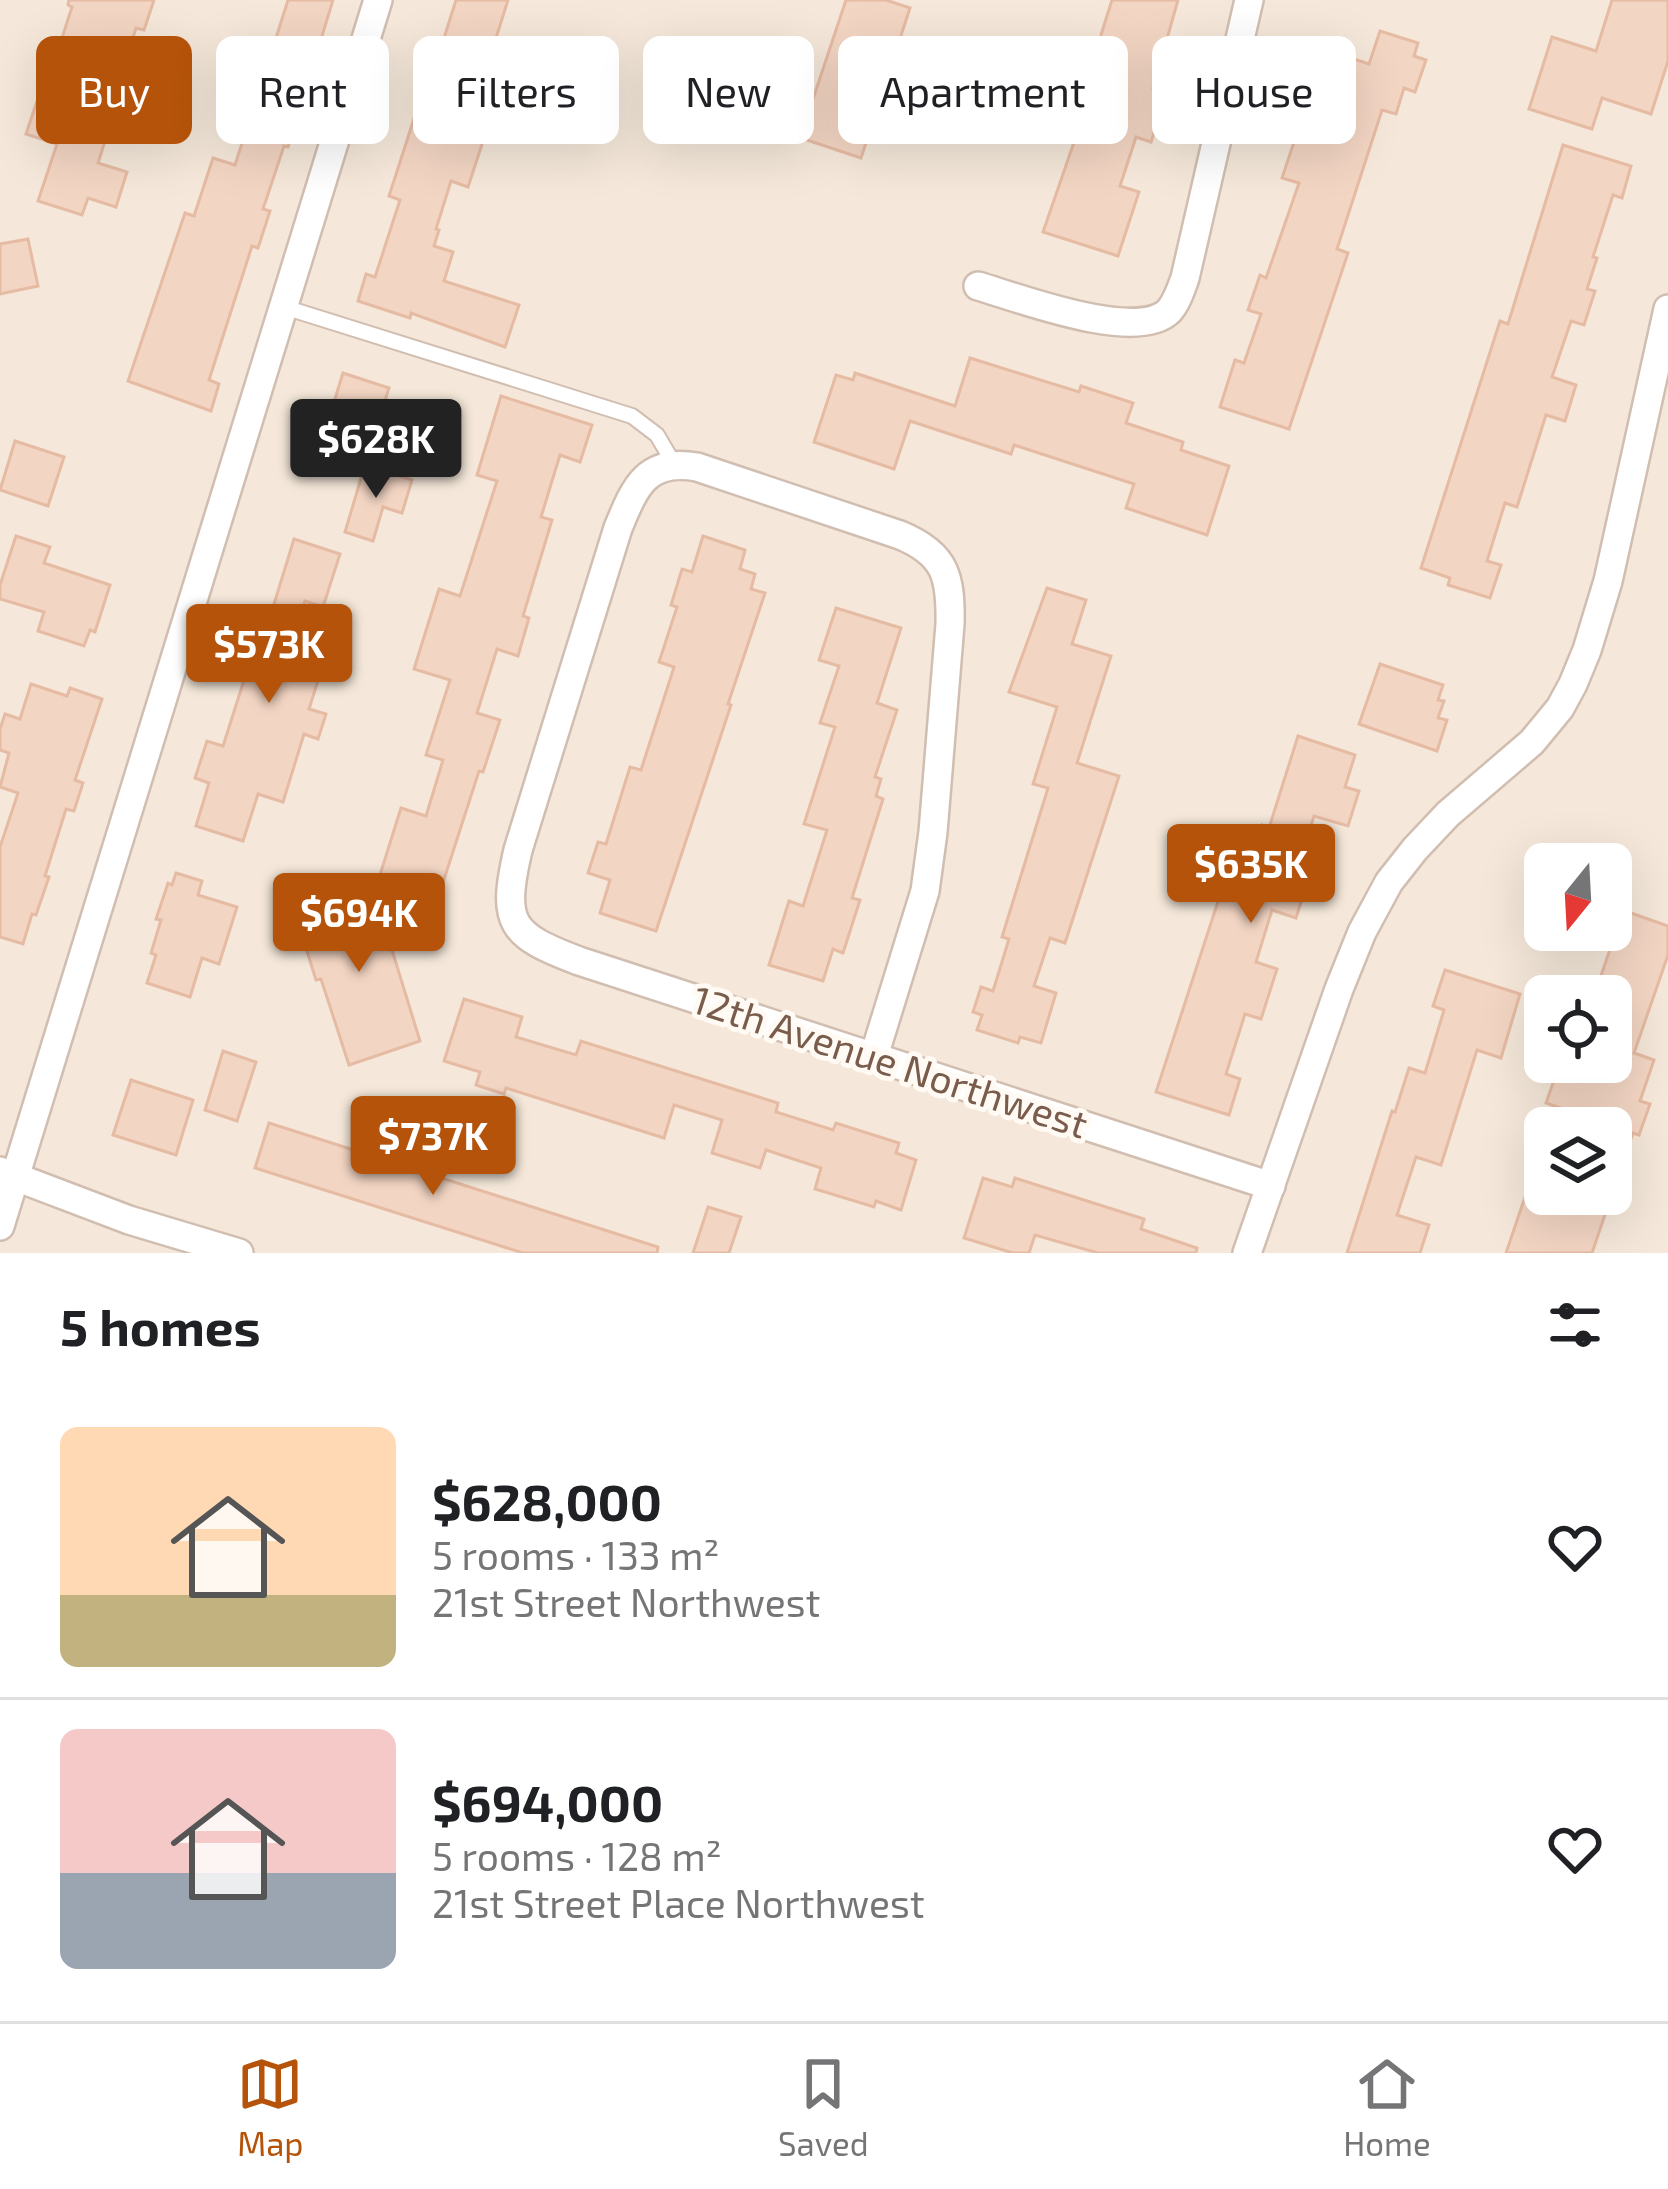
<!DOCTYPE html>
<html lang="en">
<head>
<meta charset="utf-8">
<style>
  body { margin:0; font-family:"Exo 2",sans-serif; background:#f6f6f6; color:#202124; height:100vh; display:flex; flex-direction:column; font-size:45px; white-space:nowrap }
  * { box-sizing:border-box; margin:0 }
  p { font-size:39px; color:#757577 }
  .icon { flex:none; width:66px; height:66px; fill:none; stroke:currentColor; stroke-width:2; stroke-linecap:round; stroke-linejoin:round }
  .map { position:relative; height:1253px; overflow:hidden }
  .sheet { display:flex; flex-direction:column; background:#fff; flex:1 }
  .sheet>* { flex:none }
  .hud { position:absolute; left:36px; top:36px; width:1596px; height:108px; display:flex; gap:24px }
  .needle { width:78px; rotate:198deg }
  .fabs { position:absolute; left:1524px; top:843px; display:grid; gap:24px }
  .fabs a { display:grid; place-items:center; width:108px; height:108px; border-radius:18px; background:#fff; box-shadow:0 12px 48px #0002; font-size:60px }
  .price { position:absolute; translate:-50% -102px; padding:0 27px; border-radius:12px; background:#b45309; color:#fff; font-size:39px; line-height:78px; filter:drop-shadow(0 3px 6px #0008) }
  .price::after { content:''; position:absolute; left:50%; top:72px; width:36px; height:27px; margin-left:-18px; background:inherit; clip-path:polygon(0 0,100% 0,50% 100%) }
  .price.on { background:#222; color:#fff }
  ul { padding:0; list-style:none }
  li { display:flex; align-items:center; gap:36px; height:300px; padding:0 60px }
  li+li { border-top:3px solid #e0e0e0 }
  li span { display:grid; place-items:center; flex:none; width:336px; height:240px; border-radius:18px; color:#555 }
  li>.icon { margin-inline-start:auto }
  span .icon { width:144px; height:144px; fill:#fffc; stroke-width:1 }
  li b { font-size:51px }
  h2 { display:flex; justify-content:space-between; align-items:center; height:144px; padding:0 60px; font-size:51px }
  .tag { padding:0 42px; border-radius:18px; background:#fff; box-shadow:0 12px 48px #0002; font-size:42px; line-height:108px }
  .tag.on { background:#b45309; color:#fff }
  .dock { display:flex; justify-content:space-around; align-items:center; height:168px; border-top:3px solid #e0e0e0; background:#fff; font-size:33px; color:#757577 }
  .dock a { display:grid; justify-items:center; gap:6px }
  .dock .on { color:#b45309 }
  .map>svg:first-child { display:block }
</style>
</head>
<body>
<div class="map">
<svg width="1668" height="1253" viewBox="0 0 1668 1253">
  <rect width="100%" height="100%" fill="#fdf6ec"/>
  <!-- residential -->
  <path fill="#f5e8da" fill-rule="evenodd" d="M0,0H1668V1253H0ZM1545,864H1611V930H1545ZM1545,996H1611V1062H1545ZM1545,1128H1611V1194H1545Z"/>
  <!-- building -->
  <g fill="#f3d5c3" stroke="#e6bba3" stroke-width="3">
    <path d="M69,0H154L144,30L136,28L107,120L111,122L98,163L127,172L116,207L88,198L82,215L38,201L57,144L26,134L38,98L42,100L72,7L68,5Z"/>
    <path d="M288,0H333L288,147L284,146L263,209L270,211L258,248L252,246L209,380L219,384L211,411L128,381L185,213L194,216L213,158L235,165L252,112L227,104L238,70L263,79Z"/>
    <path d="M456,0H508L470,120L488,126L468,187L451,181L436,229L439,230L434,246L453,252L444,281L519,305L505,347L411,313L410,318L358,301L366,274L375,277L400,200L389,196L419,103L429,106L445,56L439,54Z"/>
    <path d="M846,0H886L910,8L861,158L783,132L794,96L812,102Z"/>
    <path d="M1112,0H1178L1153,88L1167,93L1151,142L1136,137L1120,186L1139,192L1118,256L1043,232L1082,119L1075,117Z"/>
    <path d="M1612,0H1668V61L1651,114L1602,98L1592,129L1529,109L1552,37L1596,51Z"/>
    <path d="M1380,31L1418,43L1414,56L1426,60L1415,92L1404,88L1396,114L1382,110L1337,249L1348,253L1289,429L1220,407L1235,360L1244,363L1261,314L1248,310L1260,275L1266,278L1299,183L1282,178L1299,127L1314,131L1339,54L1369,64Z"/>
    <path d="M1563,145L1631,166L1622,198L1613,195L1593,257L1597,258L1587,289L1595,291L1584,325L1571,321L1552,377L1576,385L1565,421L1546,415L1517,507L1505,503L1487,561L1501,565L1490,598L1448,585L1450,578L1421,568L1500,321L1508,324Z"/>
    <path d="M28,239L38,286L0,294V244Z"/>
    <path d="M970,358L1079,392L1081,386L1133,403L1126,423L1183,442L1181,450L1229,466L1207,535L1126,508L1134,484L1014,445L1011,454L910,421L894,469L814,442L836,375L853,380L855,373L955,406Z"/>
    <path d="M343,373L389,388L366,462L320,447Z"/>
    <path d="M501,396L592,425L580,462L560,455L541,517L552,520L523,616L529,618L518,656L497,649L477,713L500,720L483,772L479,771L438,898L379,878L401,808L426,816L443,760L426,755L450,680L414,669L439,589L460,596L497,481L477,475Z"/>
    <path d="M15,441L64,457L48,506L0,490Z"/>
    <path d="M365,465L412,480L402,513L383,507L373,541L345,532Z"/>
    <path d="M16,536L50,547L44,563L110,585L95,632L90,630L84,646L38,631L44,612L0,599V585Z"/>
    <path d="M703,536L745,550L740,569L755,574L751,589L765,593L728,704L731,705L656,931L600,913L610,880L588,873L598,842L606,844L630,767L641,770L674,667L659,662L677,607L671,605L682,569L692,572Z"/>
    <path d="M294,539L340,554L323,607L305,601L288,657L322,668L309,709L326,714L318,739L304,734L283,802L258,794L243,841L196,826L209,783L195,778L207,741L223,746L245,677L251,679Z"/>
    <path d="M1047,588L1086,600L1072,644L1111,656L1077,763L1119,776L1065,943L1050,938L1034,986L1056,993L1041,1043L1020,1037L1018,1043L977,1030L982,1015L973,1012L981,987L993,991L1009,939L1002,937L1048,788L1033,784L1057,707L1009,692Z"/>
    <path d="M836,608L901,628L877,703L897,710L875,777L881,779L876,796L883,799L852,898L860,900L843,953L833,949L823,981L769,965L789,901L803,906L827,830L804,824L835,727L820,723L839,666L819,660Z"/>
    <path d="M1380,664L1443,685L1438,700L1444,701L1438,718L1447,720L1437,751L1359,724Z"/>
    <path d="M31,684L67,696L70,688L102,699L75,780L83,783L74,811L66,809L45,876L49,877L36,915L32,914L23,944L0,937V847L18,793L0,787L9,753L0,750V729L5,714L20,719Z"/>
    <path d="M1298,736L1355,755L1345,787L1359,791L1348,826L1314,816L1293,882L1306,886L1296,918L1272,910L1256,962L1277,969L1261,1019L1245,1014L1226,1074L1240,1079L1229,1115L1156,1092L1224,883L1204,876L1213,848L1234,855L1242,829L1259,834L1262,825L1269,828Z"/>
    <path d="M176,873L202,881L198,895L237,907L219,964L202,958L190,997L147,983L156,955L151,953L161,920L156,919L168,883L172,885Z"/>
    <path d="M372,885L420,1041L349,1065L321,979L316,980L300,929L311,926L305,906Z"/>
    <path d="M1631,913L1668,926V955L1634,1053L1654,1060L1640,1101L1650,1104L1639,1135L1633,1133L1616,1183L1611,1182V1125L1546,1103L1558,1069L1573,1075L1577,1062H1611V996H1594L1618,926L1626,929Z"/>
    <path d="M1445,970L1520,994L1501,1058L1477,1050L1441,1165L1416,1157L1397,1215L1429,1225L1420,1253H1347L1392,1111L1395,1112L1409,1068L1425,1073L1444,1010L1433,1006Z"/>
    <path d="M464,999L522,1017L516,1037L576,1055L581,1041L778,1103L776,1112L833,1130L836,1123L899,1143L896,1153L916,1160L901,1210L876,1201L874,1207L815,1189L821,1168L766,1150L760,1168L712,1153L722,1120L674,1105L664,1138L506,1088L504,1094L476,1085L480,1072L444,1061Z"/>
    <path d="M223,1051L256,1062L237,1121L205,1110Z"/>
    <path d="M131,1080L193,1100L176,1155L113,1135Z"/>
    <path d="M269,1123L658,1247L657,1253H523L255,1168Z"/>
    <path d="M983,1178L1012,1187L1015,1178L1144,1219L1141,1229L1197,1248L1196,1253H1098L1035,1235L1029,1253H1013L964,1238Z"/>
    <path d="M1526,1194H1612L1592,1253H1506Z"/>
    <path d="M708,1207L741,1217L729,1253H693Z"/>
  </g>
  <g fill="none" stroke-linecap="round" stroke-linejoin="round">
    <!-- service casing -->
    <g stroke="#d1beb0" stroke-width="18">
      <path id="service" d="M284,307L632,416L657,435L674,464"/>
    </g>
    <!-- minor casing -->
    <g stroke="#d1beb0" stroke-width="32">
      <g id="minor">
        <path d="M978,286C1019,298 1137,343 1169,311C1177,302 1181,289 1185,278L1249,0"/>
        <path d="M874,1056L925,891L933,832L950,624C951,577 946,554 900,535L697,467C646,458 635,487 618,528L518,850C501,924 510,935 579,961L1271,1186"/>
        <path d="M0,1171L129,1220L239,1253"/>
        <path d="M0,1226L378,0"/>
        <path d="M1247,1253L1339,989L1362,932L1389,882L1415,849L1448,814L1532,742L1560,708L1573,684L1587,650L1608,581L1668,309"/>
      </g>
    </g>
    <!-- service -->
    <use href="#service" stroke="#fff" stroke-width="14"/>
    <!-- minor -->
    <use href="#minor" stroke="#fff" stroke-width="27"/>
  </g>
  <g text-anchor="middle" stroke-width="10" stroke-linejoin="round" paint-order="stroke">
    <!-- street labels -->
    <g font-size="39" fill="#7a5c4d" stroke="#fffaf3">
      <text transform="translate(890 1062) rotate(18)" y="14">12th Avenue Northwest</text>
    </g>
  </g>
</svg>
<div class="fabs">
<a><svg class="needle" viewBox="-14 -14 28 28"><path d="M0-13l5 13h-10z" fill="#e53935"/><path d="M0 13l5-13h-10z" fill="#757577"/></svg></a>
<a><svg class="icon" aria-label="locate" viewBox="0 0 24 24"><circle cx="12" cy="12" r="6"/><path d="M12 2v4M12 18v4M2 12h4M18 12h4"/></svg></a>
<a><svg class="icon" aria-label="layers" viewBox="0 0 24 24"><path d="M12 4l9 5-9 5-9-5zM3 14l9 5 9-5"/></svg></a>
</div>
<b class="price on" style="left:376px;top:501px">$628K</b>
<b class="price" style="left:269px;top:706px">$573K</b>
<b class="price" style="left:1251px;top:926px">$635K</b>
<b class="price" style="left:359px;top:975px">$694K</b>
<b class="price" style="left:433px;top:1198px">$737K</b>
<div class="hud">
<a class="tag on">Buy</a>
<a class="tag">Rent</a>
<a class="tag">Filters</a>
<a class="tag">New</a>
<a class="tag">Apartment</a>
<a class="tag">House</a>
</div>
</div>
<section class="sheet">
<h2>5 homes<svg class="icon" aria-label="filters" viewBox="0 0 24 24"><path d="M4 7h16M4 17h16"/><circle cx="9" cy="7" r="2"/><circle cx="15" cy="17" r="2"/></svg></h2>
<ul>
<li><span style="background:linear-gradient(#ffd9b3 70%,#c2b280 0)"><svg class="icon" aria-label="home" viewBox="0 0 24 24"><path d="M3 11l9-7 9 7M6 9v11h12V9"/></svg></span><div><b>$628,000</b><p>5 rooms · 133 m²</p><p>21st Street Northwest</p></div><svg class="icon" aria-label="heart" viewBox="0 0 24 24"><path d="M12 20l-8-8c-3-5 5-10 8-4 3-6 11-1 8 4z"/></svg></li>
<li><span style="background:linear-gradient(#f6c9c9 60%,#9aa5b1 0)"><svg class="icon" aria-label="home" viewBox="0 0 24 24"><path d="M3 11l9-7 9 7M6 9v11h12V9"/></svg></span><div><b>$694,000</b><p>5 rooms · 128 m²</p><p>21st Street Place Northwest</p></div><svg class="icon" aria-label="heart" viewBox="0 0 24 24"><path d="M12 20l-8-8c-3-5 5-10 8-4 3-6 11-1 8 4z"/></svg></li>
</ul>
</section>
<nav class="dock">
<a class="on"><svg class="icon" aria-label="map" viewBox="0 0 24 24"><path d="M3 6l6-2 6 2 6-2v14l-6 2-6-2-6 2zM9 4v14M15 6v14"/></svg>Map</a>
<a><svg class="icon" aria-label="saved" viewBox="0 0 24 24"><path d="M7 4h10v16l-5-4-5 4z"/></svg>Saved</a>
<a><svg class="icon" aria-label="home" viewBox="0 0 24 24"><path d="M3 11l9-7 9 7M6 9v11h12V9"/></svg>Home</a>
</nav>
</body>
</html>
